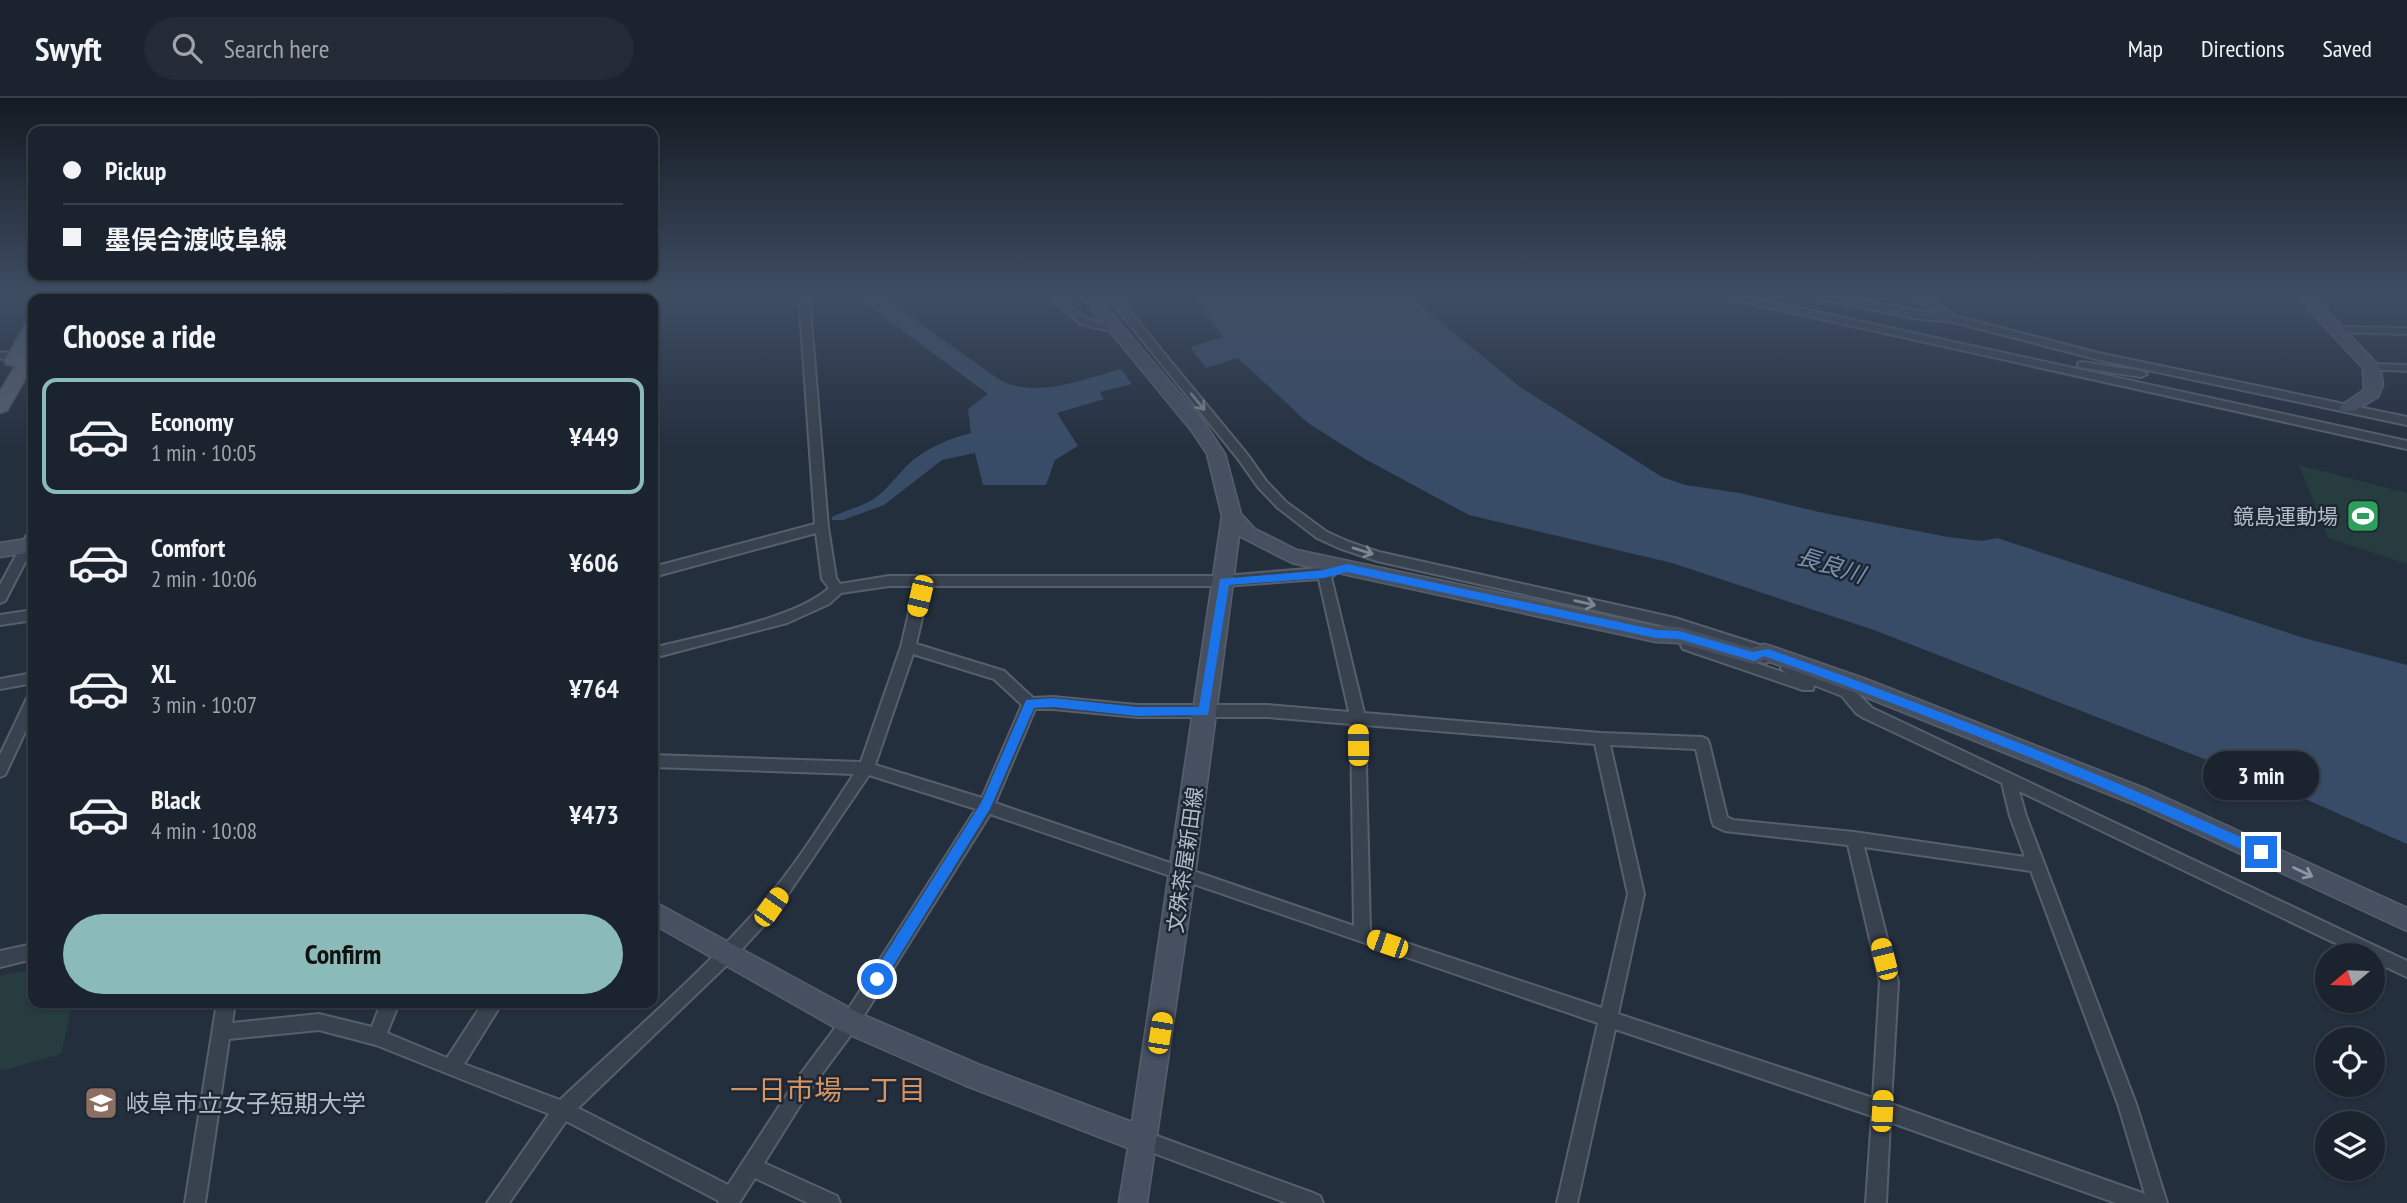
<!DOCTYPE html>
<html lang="en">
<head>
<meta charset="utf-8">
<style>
  body { margin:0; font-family:"PT Sans Narrow","Noto Sans JP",sans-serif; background:#242b36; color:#f1f3f6; height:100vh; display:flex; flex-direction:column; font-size:26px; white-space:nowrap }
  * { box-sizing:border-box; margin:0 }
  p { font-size:23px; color:#a0a4aa }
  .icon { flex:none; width:38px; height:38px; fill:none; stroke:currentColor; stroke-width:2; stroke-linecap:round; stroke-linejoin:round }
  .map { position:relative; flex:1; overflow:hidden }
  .sheet { position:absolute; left:28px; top:196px; width:630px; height:714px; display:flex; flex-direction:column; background:#1b232e; border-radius:14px; box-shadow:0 2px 5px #0004,0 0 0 2px #39404a }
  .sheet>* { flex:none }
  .banner { position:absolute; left:28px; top:28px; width:630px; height:154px; border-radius:14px; box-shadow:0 2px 5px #0004,0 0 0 2px #39404a; display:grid; align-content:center; height:154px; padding:0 35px; background:#1b232e }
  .needle { width:46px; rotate:251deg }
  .tools { position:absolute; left:2315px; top:845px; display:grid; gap:14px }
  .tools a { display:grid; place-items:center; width:70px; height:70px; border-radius:50%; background:#1b232e; box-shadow:0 2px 5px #0004,0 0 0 2px #39404a; font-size:35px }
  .end { position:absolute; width:32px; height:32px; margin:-16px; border:9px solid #1a73e8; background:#fff; box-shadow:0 0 0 4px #fff }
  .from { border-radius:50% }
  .bubble { position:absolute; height:49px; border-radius:24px; background:#1b232e; box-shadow:0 2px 5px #0004,0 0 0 2px #39404a; font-size:23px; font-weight:700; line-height:49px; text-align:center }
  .car { position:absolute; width:21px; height:42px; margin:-21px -10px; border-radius:9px; box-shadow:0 0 5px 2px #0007; background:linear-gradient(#f5c518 24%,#345 0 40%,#f5c518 0 76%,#345 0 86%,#f5c518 0) }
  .banner b { display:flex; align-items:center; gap:24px; height:66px; font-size:26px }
  .banner b+b { border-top:2px solid #39404a }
  .banner i { width:18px; height:18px; background:#f1f3f6 }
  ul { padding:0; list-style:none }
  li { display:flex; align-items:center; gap:21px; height:116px; margin:0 14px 10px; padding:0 21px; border:4px solid transparent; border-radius:14px }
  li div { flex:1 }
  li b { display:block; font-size:26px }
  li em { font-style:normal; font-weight:700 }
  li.selected { border-color:#8bbbb9 }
  li>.icon { width:63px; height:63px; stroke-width:1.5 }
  h2 { padding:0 35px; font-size:32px; line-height:84px }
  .cta { display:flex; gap:14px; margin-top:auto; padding:14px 35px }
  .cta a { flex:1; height:80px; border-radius:42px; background:#8bbbb9; color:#111; font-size:28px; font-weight:700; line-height:80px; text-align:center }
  header { display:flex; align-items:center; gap:42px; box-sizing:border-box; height:98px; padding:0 35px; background:#1b232e; border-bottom:2px solid #39404a }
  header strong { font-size:33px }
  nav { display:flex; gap:38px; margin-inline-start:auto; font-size:24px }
  .search { width:490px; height:63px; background:#242b36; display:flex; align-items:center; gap:18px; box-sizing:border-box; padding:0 24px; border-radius:38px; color:#a0a4aa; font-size:26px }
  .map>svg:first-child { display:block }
  .green { fill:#263c3f }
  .water { fill:#394c67 }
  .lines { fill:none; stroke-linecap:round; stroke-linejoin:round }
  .street-casing { stroke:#565f6c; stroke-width:4 }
  .secondary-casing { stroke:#565f6c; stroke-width:3 }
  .primary-casing { stroke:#414a57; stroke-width:3 }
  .street { fill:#38414e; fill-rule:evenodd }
  .secondary { fill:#465061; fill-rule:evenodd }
  .primary { fill:#56606e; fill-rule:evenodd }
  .oneway { stroke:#7c8592 }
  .oneway2 { stroke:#8e96a5 }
  .route { fill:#1a73e8 }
  .labels { text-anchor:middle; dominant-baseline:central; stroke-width:5; stroke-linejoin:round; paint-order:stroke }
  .poi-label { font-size:21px; fill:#b4bcc9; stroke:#1d2633; text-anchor:end }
  .street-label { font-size:21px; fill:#b4bcc9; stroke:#1d2633 }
  .water-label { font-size:23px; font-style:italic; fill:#7c92b1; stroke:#1d2633 }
  .near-poi-label { font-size:24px; fill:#b4bcc9; stroke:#1d2633; text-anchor:start }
  .near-neighbourhood-label { font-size:28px; fill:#d59563; stroke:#1d2633 }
</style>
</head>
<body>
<header>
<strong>Swyft</strong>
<div class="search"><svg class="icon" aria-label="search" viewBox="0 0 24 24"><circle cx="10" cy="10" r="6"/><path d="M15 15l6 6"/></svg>Search here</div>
<nav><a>Map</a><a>Directions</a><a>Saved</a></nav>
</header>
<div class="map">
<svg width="2407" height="1105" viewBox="0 0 2407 1105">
  <rect width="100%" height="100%" fill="#242f3e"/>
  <!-- green -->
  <path class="green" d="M2299 367 2407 395V466L2328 440Z
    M33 871V905H73L61 956 0 973V878Z"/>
  <!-- water -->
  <path class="water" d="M854 197H880L1000 282C1038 301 1083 281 1121 271L1132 286 1100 294 1104 301 1057 315 1078 348 1055 362 1046 387H983L975 355 942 362 884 407 843 422H832V419C844 413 860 409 872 402 888 392 898 375 912 363 930 348 949 341 971 335L968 311 988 296Z
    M1192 197H1408L1520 289 1662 379 1685 387 1740 395 1819 414 1948 439 1982 443 1997 440 2304 540 2407 567V746L2294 696 1874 532 1672 465 1469 417 1365 361 1308 325 1238 260 1206 270 1190 249 1223 239Z"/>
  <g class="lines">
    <defs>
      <path id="street" d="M132 197H142L139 201H129Z
        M226 197H236L234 201H224Z
        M295 197H305L303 201H293Z
        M461 197H473L469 201H457Z
        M524 197H535L531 201H520Z
        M608 197H619L622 201H611Z
        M640 197H655L647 201H632Z
        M799 197H809L828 429 836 480 840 486 889 478H1224L1331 469 1338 474 1331 479 1364 615 1601 635 1702 639 1707 641 1709 645 1727 719 1733 722 1854 734 2025 759 2010 718 2002 685 1864 620 1856 615 1842 598 1814 587 1813 592H1803L1683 551 1681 547 1688 542 1785 575 1781 570 1783 566 1788 565 1852 590 1872 610 2407 863V879L2373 863V858H2362L2019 693 2026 718 2136 1006 2167 1105H2116L1890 1024 1886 1105H1866L1872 1018 1615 931 1577 1105H1557L1598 925 990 716 856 930 809 993 764 1065 837 1098 840 1105H808L755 1080 739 1105H718L719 1103 566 1023 509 1105H487L549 1016 376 947 319 932 229 941 205 1105H185L217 905H235L232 925 319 916 372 929 381 905H399L387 935 447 960 483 905H502L464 966 560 1002C628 938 701 876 762 806 796 768 826 718 854 676L653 669V657L861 664 901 549 913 498 919 488H889L841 495 829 506 787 525 653 560V550C699 538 796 521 829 490L822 481 816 435 653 479V469L815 426ZM1319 481 1349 614 1268 607H1137L1053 599 1033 600 1004 573 916 546 927 498 932 488H1224ZM913 556 994 581 1022 607 982 700 875 667ZM1035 611H1053L1137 619H1268L1351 626 1354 828 995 705ZM1365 627 1595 646 1628 796 1602 910 1370 833ZM1610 647 1696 651 1712 723 1714 728 1725 733 1848 747 1880 884 1873 1000 1618 916 1644 796ZM869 677 976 711 844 918 797 981 728 1087 578 1010 732 862 776 814ZM1864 749 2031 773 2118 1006 2145 1096 1891 1006 1898 884Z
        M1040 197C1072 197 1067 212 1090 222 1099 226 1110 226 1119 229L1120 231 1115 234 1081 226 1055 204Z
        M1106 197H1116L1247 356 1266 383 1286 404 1327 434 1349 444 1379 454 1675 520 1769 550 1773 560 1766 565 1761 564 1758 557 1674 530 1377 463 1339 450 1317 440 1278 410 1258 389 1239 362Z
        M1721 197H1739L2407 343V351L1726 200Z
        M1812 197C1855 197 1897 212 1940 216L1911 197H1923L1955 218 2098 255 2407 319V327L2096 261 1954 224 1912 220 1817 200Z
        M2337 229 2407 230V236L2333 234V230Z
        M33 251V257L0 261V255Z
        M2082 264 2141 273 2147 276 2141 279 2078 269V265Z
        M2371 266 2407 267V273L2367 271 2365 269Z
        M33 433V449L5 503 0 505V487L27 437Z
        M33 512V522L0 527V517Z
        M33 575V585L0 591V581Z
        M33 597V617L5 677 0 679V657L28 598Z
        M33 846V861L0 869V853Z
        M1143 1033 1313 1095 1320 1098 1323 1105H1287L1143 1051 1136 1048 1134 1042 1136 1036Z"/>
      <path id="secondary" d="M377 197H393L391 201H375Z
        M1080 197H1096L1204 324 1225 356 1241 416 1255 431 1297 452 1656 528 1679 529 1752 550 1764 546 1771 548 1866 581 2149 692 2407 810V833L2133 706 1850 593 1764 562 1753 566 1679 545 1656 544 1292 465 1239 438 1197 762 1147 1105H1119L1128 1050 964 987 841 933 653 826V803L859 915 980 967 1132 1024 1222 418 1207 356 1191 332Z
        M2295 197H2312L2380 269 2383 287 2378 299 2354 313H2342L2339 309 2364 292 2363 270Z
        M33 440V454L0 459V445Z"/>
      <path id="primary" d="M43 197H61L58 201H40Z
        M33 223V243L31 248H33V268L7 313 0 315V293L15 268 7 267 4 263 27 224Z"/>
    </defs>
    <!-- street casing -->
    <use href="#street" class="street-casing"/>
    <!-- secondary casing -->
    <use href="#secondary" class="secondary-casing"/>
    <!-- primary casing -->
    <use href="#primary" class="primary-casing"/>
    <!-- street -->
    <use href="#street" class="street"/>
    <!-- secondary -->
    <use href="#secondary" class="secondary"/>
    <!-- primary -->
    <use href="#primary" class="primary"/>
  </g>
  <!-- one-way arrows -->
  <defs><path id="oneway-shaft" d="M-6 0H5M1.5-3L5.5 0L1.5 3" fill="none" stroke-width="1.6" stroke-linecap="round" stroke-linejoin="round" transform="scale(1.75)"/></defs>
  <g class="oneway">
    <use href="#oneway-shaft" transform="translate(1198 304) rotate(51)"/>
    <use href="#oneway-shaft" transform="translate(1363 453) rotate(17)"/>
    <use href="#oneway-shaft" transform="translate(1585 505) rotate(13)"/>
  </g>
  <use class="oneway2" href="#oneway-shaft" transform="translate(2303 774) rotate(25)"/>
  <!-- sky -->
  <linearGradient id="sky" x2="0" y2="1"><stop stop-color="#141a22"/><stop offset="0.56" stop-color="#3f4d63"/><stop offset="1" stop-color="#3f4d63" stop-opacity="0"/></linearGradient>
  <rect width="2407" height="351" fill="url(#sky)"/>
  <!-- route -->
  <path class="route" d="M1347 466 1656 532 1679 533 1753 554 1768 551C1937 610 2103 676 2265 750L2267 754 2265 758H2256C2096 684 1931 617 1764 558L1754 563 1679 541 1656 540 1347 474 1324 480 1229 487 1208 617 1137 618 1053 609 1034 610 990 711 882 886H872V877L981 705 1026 602 1053 600 1137 609H1199L1220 481 1324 472Z"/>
  <!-- icons -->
  <defs>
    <symbol id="stadium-square" viewBox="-11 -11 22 22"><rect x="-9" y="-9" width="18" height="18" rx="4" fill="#2e9e5b" stroke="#1d2633"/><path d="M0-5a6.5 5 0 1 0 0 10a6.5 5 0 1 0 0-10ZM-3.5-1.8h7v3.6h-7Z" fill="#fff"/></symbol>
    <symbol id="university-square" viewBox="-11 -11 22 22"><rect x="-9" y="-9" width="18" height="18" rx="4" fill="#8d6e63" stroke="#1d2633"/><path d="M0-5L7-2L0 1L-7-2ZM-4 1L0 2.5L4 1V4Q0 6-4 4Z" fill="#fff"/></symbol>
  </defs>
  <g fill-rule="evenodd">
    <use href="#stadium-square" x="2344" y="399" width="38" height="38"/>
    <use href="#university-square" x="82" y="986" width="38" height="38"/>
  </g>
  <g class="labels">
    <!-- poi labels -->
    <g class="poi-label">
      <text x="2338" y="418">鏡島運動場</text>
    </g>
    <!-- street labels -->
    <g class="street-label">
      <text transform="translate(1185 762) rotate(-82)">文殊茶屋新田線</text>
    </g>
    <!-- water labels -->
    <g class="water-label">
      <text transform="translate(1831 467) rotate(17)">長良川</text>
    </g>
    <!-- near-poi labels -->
    <g class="near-poi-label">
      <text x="126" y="1005">岐阜市立女子短期大学</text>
    </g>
    <!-- near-neighbourhood labels -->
    <g class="near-neighbourhood-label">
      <text x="828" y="991">一日市場一丁目</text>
    </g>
  </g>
</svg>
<div class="tools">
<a><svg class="needle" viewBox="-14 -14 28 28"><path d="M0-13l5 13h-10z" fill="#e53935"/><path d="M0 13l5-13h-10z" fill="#a0a4aa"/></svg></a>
<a><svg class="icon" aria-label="locate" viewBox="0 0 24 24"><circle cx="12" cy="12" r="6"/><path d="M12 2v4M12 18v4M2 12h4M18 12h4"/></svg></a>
<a><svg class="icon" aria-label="layers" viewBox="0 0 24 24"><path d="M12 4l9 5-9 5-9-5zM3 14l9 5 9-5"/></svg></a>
</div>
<i class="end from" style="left:877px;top:881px"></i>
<i class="end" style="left:2261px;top:754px"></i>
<div class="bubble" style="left:2203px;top:653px;width:116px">3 min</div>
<i class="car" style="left:920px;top:498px;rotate:193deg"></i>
<i class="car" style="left:1358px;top:647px;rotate:359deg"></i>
<i class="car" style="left:771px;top:809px;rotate:35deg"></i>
<i class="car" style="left:1387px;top:846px;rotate:289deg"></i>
<i class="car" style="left:1884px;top:861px;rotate:346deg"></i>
<i class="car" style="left:1160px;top:935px;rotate:9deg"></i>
<i class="car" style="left:1882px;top:1013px;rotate:3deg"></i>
<div class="banner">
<b><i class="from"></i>Pickup</b>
<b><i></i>墨俣合渡岐阜線</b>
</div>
<section class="sheet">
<h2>Choose a ride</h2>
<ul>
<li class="selected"><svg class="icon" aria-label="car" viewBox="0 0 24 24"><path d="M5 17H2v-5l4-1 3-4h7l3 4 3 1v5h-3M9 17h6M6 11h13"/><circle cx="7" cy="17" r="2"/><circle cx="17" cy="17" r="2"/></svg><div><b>Economy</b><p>1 min · 10:05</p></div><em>¥449</em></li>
<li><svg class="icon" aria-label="car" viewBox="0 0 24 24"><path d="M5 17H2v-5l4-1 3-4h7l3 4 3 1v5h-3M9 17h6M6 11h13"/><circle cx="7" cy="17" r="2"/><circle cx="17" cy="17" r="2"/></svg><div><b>Comfort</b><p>2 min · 10:06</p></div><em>¥606</em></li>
<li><svg class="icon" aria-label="car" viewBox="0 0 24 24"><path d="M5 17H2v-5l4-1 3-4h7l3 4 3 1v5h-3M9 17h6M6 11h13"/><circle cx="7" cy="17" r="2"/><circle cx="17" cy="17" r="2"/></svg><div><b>XL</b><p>3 min · 10:07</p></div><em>¥764</em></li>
<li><svg class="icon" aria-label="car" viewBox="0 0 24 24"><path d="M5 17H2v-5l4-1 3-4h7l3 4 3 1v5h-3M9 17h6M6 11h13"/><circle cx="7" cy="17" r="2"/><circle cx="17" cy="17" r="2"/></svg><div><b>Black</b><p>4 min · 10:08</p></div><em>¥473</em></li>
</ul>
<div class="cta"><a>Confirm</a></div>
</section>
</div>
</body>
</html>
